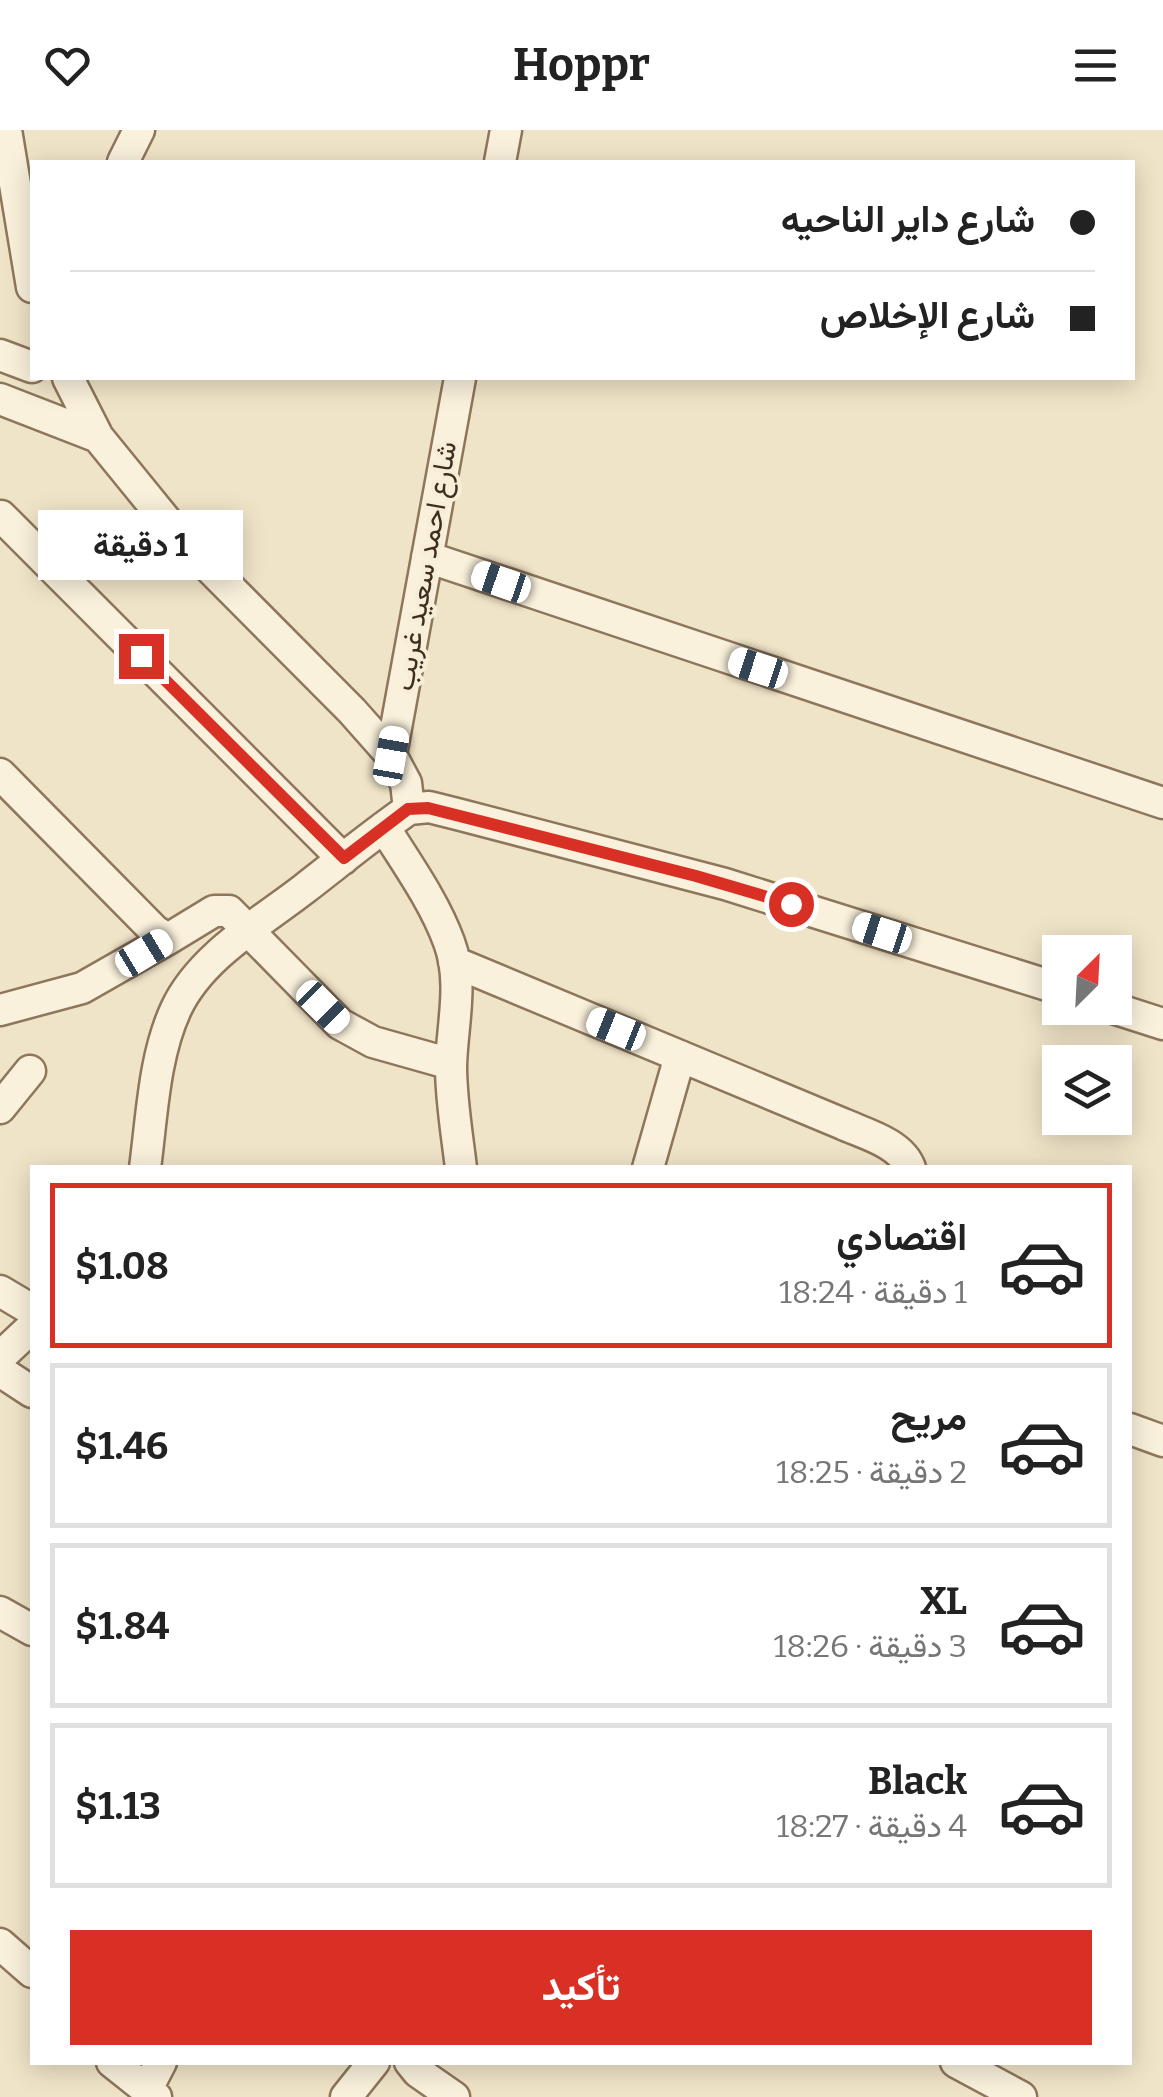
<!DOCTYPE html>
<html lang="ar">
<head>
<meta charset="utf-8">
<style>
  body { margin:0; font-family:Bitter,Vazirmatn,serif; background:#f2f2f2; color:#222; direction:rtl; height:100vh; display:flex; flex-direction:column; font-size:38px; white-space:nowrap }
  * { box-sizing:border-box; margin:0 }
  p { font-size:32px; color:#767676 }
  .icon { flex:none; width:55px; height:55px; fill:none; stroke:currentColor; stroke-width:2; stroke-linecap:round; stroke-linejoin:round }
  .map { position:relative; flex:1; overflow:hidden; direction:ltr }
  .side { position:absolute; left:30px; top:1035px; width:1102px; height:900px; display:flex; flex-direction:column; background:#fff; border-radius:0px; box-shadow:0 5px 25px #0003; direction:rtl }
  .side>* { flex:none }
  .banner { position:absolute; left:30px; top:30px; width:1105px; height:220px; border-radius:0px; box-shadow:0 5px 25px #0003; direction:rtl; display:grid; align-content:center; height:220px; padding:0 40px; background:#fff }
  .needle { width:65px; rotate:24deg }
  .fabs { position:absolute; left:1042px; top:805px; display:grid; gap:20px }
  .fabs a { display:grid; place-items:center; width:90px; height:90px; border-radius:0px; background:#fff; box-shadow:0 5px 25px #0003; font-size:50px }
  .end { position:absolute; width:45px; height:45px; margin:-22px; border:12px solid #d93025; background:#fff; box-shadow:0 0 0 5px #fff }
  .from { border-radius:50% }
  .bubble { position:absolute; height:70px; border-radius:0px; background:#fff; box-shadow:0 5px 25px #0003; font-size:32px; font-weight:700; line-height:70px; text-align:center; direction:rtl }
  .car { position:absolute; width:30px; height:60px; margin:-30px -15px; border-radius:12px; box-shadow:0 0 8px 2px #0007; background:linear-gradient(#fff 24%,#345 0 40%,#fff 0 76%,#345 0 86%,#fff 0) }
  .banner b { display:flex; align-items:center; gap:35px; height:95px; font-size:38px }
  .banner b+b { border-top:2px solid #e0e0e0 }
  .banner i { width:25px; height:25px; background:#222 }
  ul { padding:18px 0 0; list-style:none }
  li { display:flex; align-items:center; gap:30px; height:165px; margin:0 20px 15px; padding:0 20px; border:5px solid #e0e0e0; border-radius:0px }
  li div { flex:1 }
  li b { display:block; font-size:38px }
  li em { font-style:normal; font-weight:700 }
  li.on { border-color:#d93025 }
  li>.icon { width:90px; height:90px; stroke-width:1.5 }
  .cta { display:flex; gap:20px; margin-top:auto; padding:20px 40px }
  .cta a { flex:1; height:115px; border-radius:0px; background:#d93025; color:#fff; font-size:40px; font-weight:700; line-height:115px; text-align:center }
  header { display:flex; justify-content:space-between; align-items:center; height:130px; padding:0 40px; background:#fff; font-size:45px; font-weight:700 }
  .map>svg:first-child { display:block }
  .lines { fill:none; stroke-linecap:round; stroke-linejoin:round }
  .minor-casing { stroke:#8d765c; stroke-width:35 }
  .minor { stroke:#faf1dc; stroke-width:30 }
  .route { stroke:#d93025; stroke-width:12 }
  .labels { text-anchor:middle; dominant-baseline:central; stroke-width:8; stroke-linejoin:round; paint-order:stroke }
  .street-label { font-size:28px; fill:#3d2e20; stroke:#f7eed8 }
</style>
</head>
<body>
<header><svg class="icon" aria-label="menu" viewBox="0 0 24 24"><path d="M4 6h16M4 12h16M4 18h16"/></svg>Hoppr<svg class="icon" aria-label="heart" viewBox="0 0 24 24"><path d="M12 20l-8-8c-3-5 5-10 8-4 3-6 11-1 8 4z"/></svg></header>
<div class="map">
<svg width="1163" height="1967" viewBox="0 0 1163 1967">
  <rect width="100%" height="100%" fill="#f0e4c8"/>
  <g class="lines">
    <defs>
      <path id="minor" d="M6 0 32 157
        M123 32 139 0
        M500 32 506 0
        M0 225 32 237
        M68 248 98 307 181 409 352 581 391 625 406 653 409 679
        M0 269 98 307
        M1 386 343 729
        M427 427 1163 673
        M391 625 460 248
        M0 644 155 801 168 809 214 781H229L340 894 373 912 451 934
        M384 697C407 734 434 771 449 812 464 852 452 895 451 936 451 970 457 1004 461 1038
        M454 832 843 994C865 1004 901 1013 910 1038
        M1113 878 1163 894
        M0 880 82 858 168 809
        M0 978 30 941
        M145 1038C152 986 154 926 176 879 200 827 260 793 304 759 339 732 373 704 409 679L429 677 457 684 725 754 1060 859
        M648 1038 680 926
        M0 1161 32 1180
        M0 1227 32 1197
        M0 1241 32 1262
        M1130 1299 1163 1311
        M0 1482 32 1500
        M0 1814 32 1842
        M112 1932 156 1967
        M410 1932 418 1942 454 1967
        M956 1932 1021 1967
        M147 1959 161 1932
        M346 1967 374 1932"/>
    </defs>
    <!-- minor casing -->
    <use href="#minor" class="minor-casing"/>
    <!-- minor -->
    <use href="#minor" class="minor"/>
  </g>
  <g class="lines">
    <!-- route -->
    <path class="route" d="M141 526 344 728 408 679 428 678 696 746 791 774"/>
  </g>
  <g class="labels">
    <!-- street labels -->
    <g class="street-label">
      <text transform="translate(425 436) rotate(-80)">شارع احمد سعيد غريب</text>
    </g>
  </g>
</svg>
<div class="fabs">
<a><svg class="needle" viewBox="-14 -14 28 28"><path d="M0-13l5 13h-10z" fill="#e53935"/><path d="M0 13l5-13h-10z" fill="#767676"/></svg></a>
<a><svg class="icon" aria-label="layers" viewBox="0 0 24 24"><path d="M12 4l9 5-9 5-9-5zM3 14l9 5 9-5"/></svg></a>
</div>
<i class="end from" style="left:791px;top:774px"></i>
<i class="end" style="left:141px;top:526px"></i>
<div class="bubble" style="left:38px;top:380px;width:205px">1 دقيقة</div>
<i class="car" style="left:501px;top:452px;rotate:289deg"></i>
<i class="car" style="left:758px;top:538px;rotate:288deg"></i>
<i class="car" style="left:391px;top:626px;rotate:10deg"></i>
<i class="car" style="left:882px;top:803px;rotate:288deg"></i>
<i class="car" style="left:144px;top:823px;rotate:59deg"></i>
<i class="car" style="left:323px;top:877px;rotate:135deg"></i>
<i class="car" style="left:616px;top:899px;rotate:292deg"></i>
<div class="banner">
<b><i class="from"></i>شارع داير الناحيه</b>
<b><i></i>شارع الإخلاص</b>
</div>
<section class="side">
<ul>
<li class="on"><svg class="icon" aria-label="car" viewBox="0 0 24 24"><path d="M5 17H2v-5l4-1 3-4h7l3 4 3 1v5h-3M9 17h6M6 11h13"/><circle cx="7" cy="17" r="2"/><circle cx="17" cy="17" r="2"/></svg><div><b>اقتصادي</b><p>1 دقيقة · 18:24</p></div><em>$1.08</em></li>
<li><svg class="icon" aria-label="car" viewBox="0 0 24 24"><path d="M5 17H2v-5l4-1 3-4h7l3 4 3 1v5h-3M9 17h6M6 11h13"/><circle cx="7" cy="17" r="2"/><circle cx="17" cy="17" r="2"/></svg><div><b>مريح</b><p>2 دقيقة · 18:25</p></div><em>$1.46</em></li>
<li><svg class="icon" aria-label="car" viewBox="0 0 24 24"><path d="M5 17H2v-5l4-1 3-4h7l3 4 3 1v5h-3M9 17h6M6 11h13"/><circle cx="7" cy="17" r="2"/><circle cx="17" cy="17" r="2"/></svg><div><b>XL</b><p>3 دقيقة · 18:26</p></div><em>$1.84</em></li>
<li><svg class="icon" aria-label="car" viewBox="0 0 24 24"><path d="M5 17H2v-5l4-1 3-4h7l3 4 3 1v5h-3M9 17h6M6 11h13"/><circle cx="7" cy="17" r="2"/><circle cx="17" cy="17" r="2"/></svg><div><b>Black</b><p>4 دقيقة · 18:27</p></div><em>$1.13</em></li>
</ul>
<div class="cta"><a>تأكيد</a></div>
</section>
</div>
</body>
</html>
